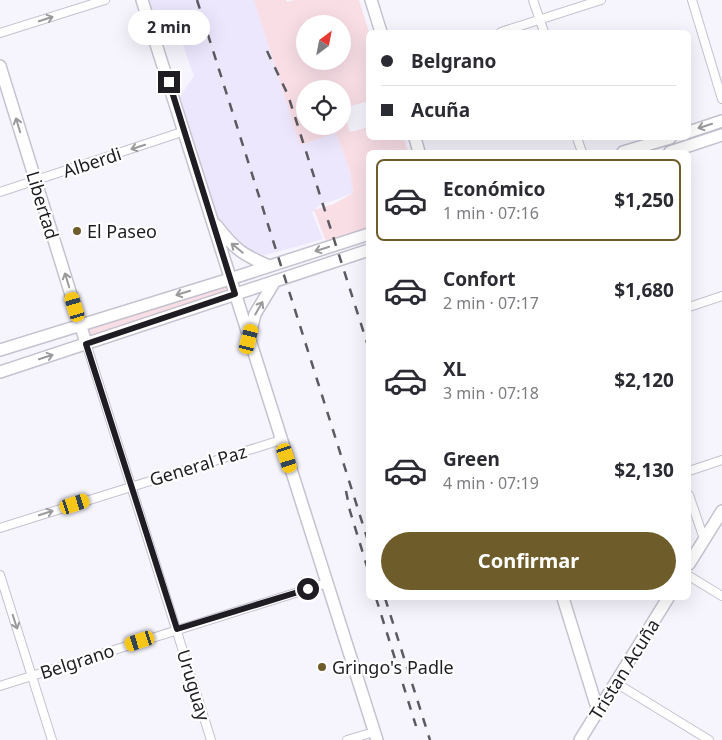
<!DOCTYPE html>
<html lang="es">
<head>
<meta charset="utf-8">
<style>
  body { margin:0; font-family:"Noto Sans",sans-serif; background:#f7f7f7; color:#2b2b33; height:100vh; display:flex; flex-direction:column; font-size:19px; white-space:nowrap }
  * { box-sizing:border-box; margin:0 }
  p { font-size:16px; color:#7c7c81 }
  .icon { flex:none; width:28px; height:28px; fill:none; stroke:currentColor; stroke-width:2; stroke-linecap:round; stroke-linejoin:round }
  .map { position:relative; flex:1; overflow:hidden }
  .panel { position:absolute; left:366px; top:150px; width:325px; height:450px; display:flex; flex-direction:column; background:#fff; border-radius:8px; box-shadow:0 5px 20px #0002 }
  .panel>* { flex:none }
  .top-card { position:absolute; left:366px; top:30px; width:325px; height:110px; border-radius:8px; box-shadow:0 5px 20px #0002; display:grid; align-content:center; height:110px; padding:0 15px; background:#fff }
  .needle { width:32px; rotate:32deg }
  .tools { position:absolute; left:296px; top:15px; display:grid; gap:10px }
  .tools a { display:grid; place-items:center; width:55px; height:55px; border-radius:50%; background:#fff; box-shadow:0 5px 20px #0002; font-size:25px }
  .end { position:absolute; width:22px; height:22px; margin:-11px; border:6px solid #1f1d23; background:#fff; box-shadow:0 0 0 2px #fff }
  .from { border-radius:50% }
  .bubble { position:absolute; height:35px; border-radius:18px; background:#fff; box-shadow:0 5px 20px #0002; font-size:16px; font-weight:700; line-height:35px; text-align:center }
  .car { position:absolute; width:15px; height:30px; margin:-15px -8px; border-radius:6px; box-shadow:0 0 4px 1px #0007; background:linear-gradient(#f5c518 24%,#345 0 40%,#f5c518 0 76%,#345 0 86%,#f5c518 0) }
  .top-card b { display:flex; align-items:center; gap:18px; height:48px; font-size:19px }
  .top-card b+b { border-top:1px solid #e1e1e2 }
  .top-card i { width:12px; height:12px; background:#2b2b33 }
  ul { padding:9px 0 0; list-style:none }
  li { display:flex; align-items:center; gap:15px; height:82px; margin:0 10px 8px; padding:0 5px; border:2px solid transparent; border-radius:8px }
  li div { flex:1 }
  li b { display:block; font-size:19px }
  li em { font-style:normal; font-weight:700 }
  li.active { border-color:#6e5c2a }
  li>.icon { width:45px; height:45px; stroke-width:1.5 }
  .cta { display:flex; gap:10px; margin-top:auto; padding:10px 15px }
  .cta a { flex:1; height:58px; border-radius:30px; background:#6e5c2a; color:#fff; font-size:20px; font-weight:700; line-height:58px; text-align:center }
  .map>svg:first-child { display:block }
  .built { fill:#ece7fd }
  .green { fill:#f9dee6; fill-rule:evenodd }
  .lines { fill:none; stroke-linecap:round; stroke-linejoin:round }
  .minor-casing { stroke:#c5c2d0; stroke-width:10 }
  .secondary-casing { stroke:#c5c2d0; stroke-width:14 }
  .minor { stroke:#fff; stroke-width:8 }
  .secondary { stroke:#fff; stroke-width:11 }
  .rail { stroke:#5c5a61; stroke-width:2.5; stroke-dasharray:9 9; stroke-linecap:butt }
  .oneway { stroke:#9a999c }
  .route { stroke:#1f1d23; stroke-width:6 }
  .poi-dot { fill:#6e5c2a; stroke:#fff; stroke-width:2 }
  .labels { text-anchor:middle; dominant-baseline:central; stroke-width:4.5; stroke-linejoin:round; paint-order:stroke }
  .street-label { font-size:18px; fill:#1f1d23; stroke:#fff }
  .poi-label { font-size:18px; fill:#1f1d23; stroke:#fff; text-anchor:start }
</style>
</head>
<body>
<div class="map">
<svg width="722" height="740" viewBox="0 0 722 740">
  <rect width="100%" height="100%" fill="#f6f4fd"/>
  <!-- built -->
  <path class="built" d="M148 0H254L300 145 336 133 350 171 353 193 318 206 312 213 323 239 262 256 249 252 236 243 217 220 180 96 194 76 176 25 152 14Z"/>
  <!-- green -->
  <path class="green" d="M254 0H286L287 2 295 0H359L369 32V101L343 108 342 89H305V126H342L343 109 350 132 369 127V138H404L408 152H369V234L328 247 314 210 334 204 353 193 350 171 336 133 300 145ZM305 24H342V61H305Z
    M230 279 235 294 86 343 80 325Z"/>
  <g class="lines">
    <defs>
      <path id="minor" d="M533 0 544 32
        M692 0 722 99
        M501 32 601 0
        M0 33 105 0
        M577 138 582 152
        M0 192 185 131
        M689 307 722 296
        M86 343 211 740
        M689 471 722 460
        M689 495 704 539
        M0 528 281 440
        M0 575 52 740
        M689 576 722 596
        M616 683 709 740
        M0 686 327 583
        M347 740 374 732"/>
      <path id="secondary" d="M142 0 377 740
        M371 0 381 32
        M0 66 86 343
        M689 132 722 121
        M415 138 419 152
        M623 152 670 138
        M670 152 722 135
        M216 225C235 249 241 254 269 266
        M249 339 255 314 275 281
        M0 350 230 279 369 234
        M0 372 369 250
        M689 564 722 511
        M563 598 598 711
        M580 740 668 598"/>
    </defs>
    <!-- minor casing -->
    <use href="#minor" class="minor-casing"/>
    <!-- secondary casing -->
    <use href="#secondary" class="secondary-casing"/>
    <!-- minor -->
    <use href="#minor" class="minor"/>
    <!-- secondary -->
    <use href="#secondary" class="secondary"/>
    <!-- rail -->
    <path class="rail" d="M197 0 369 544
      M267 51 288 95 369 349
      M346 491 350 511 369 573
      M376 598 416 726
      M385 598 430 740"/>
  </g>
  <!-- one-way arrows -->
  <defs><path id="oneway-shaft" d="M-6 0H5M1.5-3L5.5 0L1.5 3" fill="none" stroke-width="1.6" stroke-linecap="round" stroke-linejoin="round" transform="scale(1.25)"/></defs>
  <g class="oneway">
    <use href="#oneway-shaft" transform="translate(46 19) rotate(-18)"/>
    <use href="#oneway-shaft" transform="translate(18 125) rotate(-107)"/>
    <use href="#oneway-shaft" transform="translate(705 126) rotate(162)"/>
    <use href="#oneway-shaft" transform="translate(138 147) rotate(162)"/>
    <use href="#oneway-shaft" transform="translate(237 248) rotate(-141)"/>
    <use href="#oneway-shaft" transform="translate(322 249) rotate(162)"/>
    <use href="#oneway-shaft" transform="translate(67 280) rotate(-107)"/>
    <use href="#oneway-shaft" transform="translate(183 293) rotate(163)"/>
    <use href="#oneway-shaft" transform="translate(259 308) rotate(-60)"/>
    <use href="#oneway-shaft" transform="translate(46 357) rotate(-18)"/>
    <use href="#oneway-shaft" transform="translate(46 513) rotate(-18)"/>
    <use href="#oneway-shaft" transform="translate(15 622) rotate(72)"/>
  </g>
  <g class="lines">
    <!-- route -->
    <path class="route" d="M169 82 235 294 86 344 177 629 308 589"/>
  </g>
  <!-- markers -->
  <g class="poi-dot">
    <circle cx="77" cy="231" r="5"/>
    <circle cx="322" cy="667" r="5"/>
  </g>
  <g class="labels">
    <!-- street labels -->
    <g class="street-label">
      <text transform="translate(92 162) rotate(-18)">Alberdi</text>
      <text transform="translate(43 205) rotate(73)">Libertad</text>
      <text transform="translate(198 465) rotate(-17)">General Paz</text>
      <text transform="translate(77 661) rotate(-18)">Belgrano</text>
      <text transform="translate(624 669) rotate(-58)">Tristan Acuña</text>
      <text transform="translate(194 685) rotate(73)">Uruguay</text>
    </g>
    <!-- poi labels -->
    <g class="poi-label">
      <text x="87" y="231">El Paseo</text>
      <text x="332" y="667">Gringo's Padle</text>
    </g>
  </g>
</svg>
<div class="tools">
<a><svg class="needle" viewBox="-14 -14 28 28"><path d="M0-13l5 13h-10z" fill="#e53935"/><path d="M0 13l5-13h-10z" fill="#7c7c81"/></svg></a>
<a><svg class="icon" aria-label="locate" viewBox="0 0 24 24"><circle cx="12" cy="12" r="6"/><path d="M12 2v4M12 18v4M2 12h4M18 12h4"/></svg></a>
</div>
<i class="end from" style="left:308px;top:589px"></i>
<i class="end" style="left:169px;top:82px"></i>
<div class="bubble" style="left:128px;top:10px;width:82px">2 min</div>
<i class="car" style="left:75px;top:307px;rotate:343deg"></i>
<i class="car" style="left:249px;top:339px;rotate:14deg"></i>
<i class="car" style="left:287px;top:458px;rotate:162deg"></i>
<i class="car" style="left:75px;top:504px;rotate:72deg"></i>
<i class="car" style="left:140px;top:641px;rotate:252deg"></i>
<div class="top-card">
<b><i class="from"></i>Belgrano</b>
<b><i></i>Acuña</b>
</div>
<section class="panel">
<ul>
<li class="active"><svg class="icon" aria-label="car" viewBox="0 0 24 24"><path d="M5 17H2v-5l4-1 3-4h7l3 4 3 1v5h-3M9 17h6M6 11h13"/><circle cx="7" cy="17" r="2"/><circle cx="17" cy="17" r="2"/></svg><div><b>Económico</b><p>1 min · 07:16</p></div><em>$1,250</em></li>
<li><svg class="icon" aria-label="car" viewBox="0 0 24 24"><path d="M5 17H2v-5l4-1 3-4h7l3 4 3 1v5h-3M9 17h6M6 11h13"/><circle cx="7" cy="17" r="2"/><circle cx="17" cy="17" r="2"/></svg><div><b>Confort</b><p>2 min · 07:17</p></div><em>$1,680</em></li>
<li><svg class="icon" aria-label="car" viewBox="0 0 24 24"><path d="M5 17H2v-5l4-1 3-4h7l3 4 3 1v5h-3M9 17h6M6 11h13"/><circle cx="7" cy="17" r="2"/><circle cx="17" cy="17" r="2"/></svg><div><b>XL</b><p>3 min · 07:18</p></div><em>$2,120</em></li>
<li><svg class="icon" aria-label="car" viewBox="0 0 24 24"><path d="M5 17H2v-5l4-1 3-4h7l3 4 3 1v5h-3M9 17h6M6 11h13"/><circle cx="7" cy="17" r="2"/><circle cx="17" cy="17" r="2"/></svg><div><b>Green</b><p>4 min · 07:19</p></div><em>$2,130</em></li>
</ul>
<div class="cta"><a>Confirmar</a></div>
</section>
</div>
</body>
</html>
